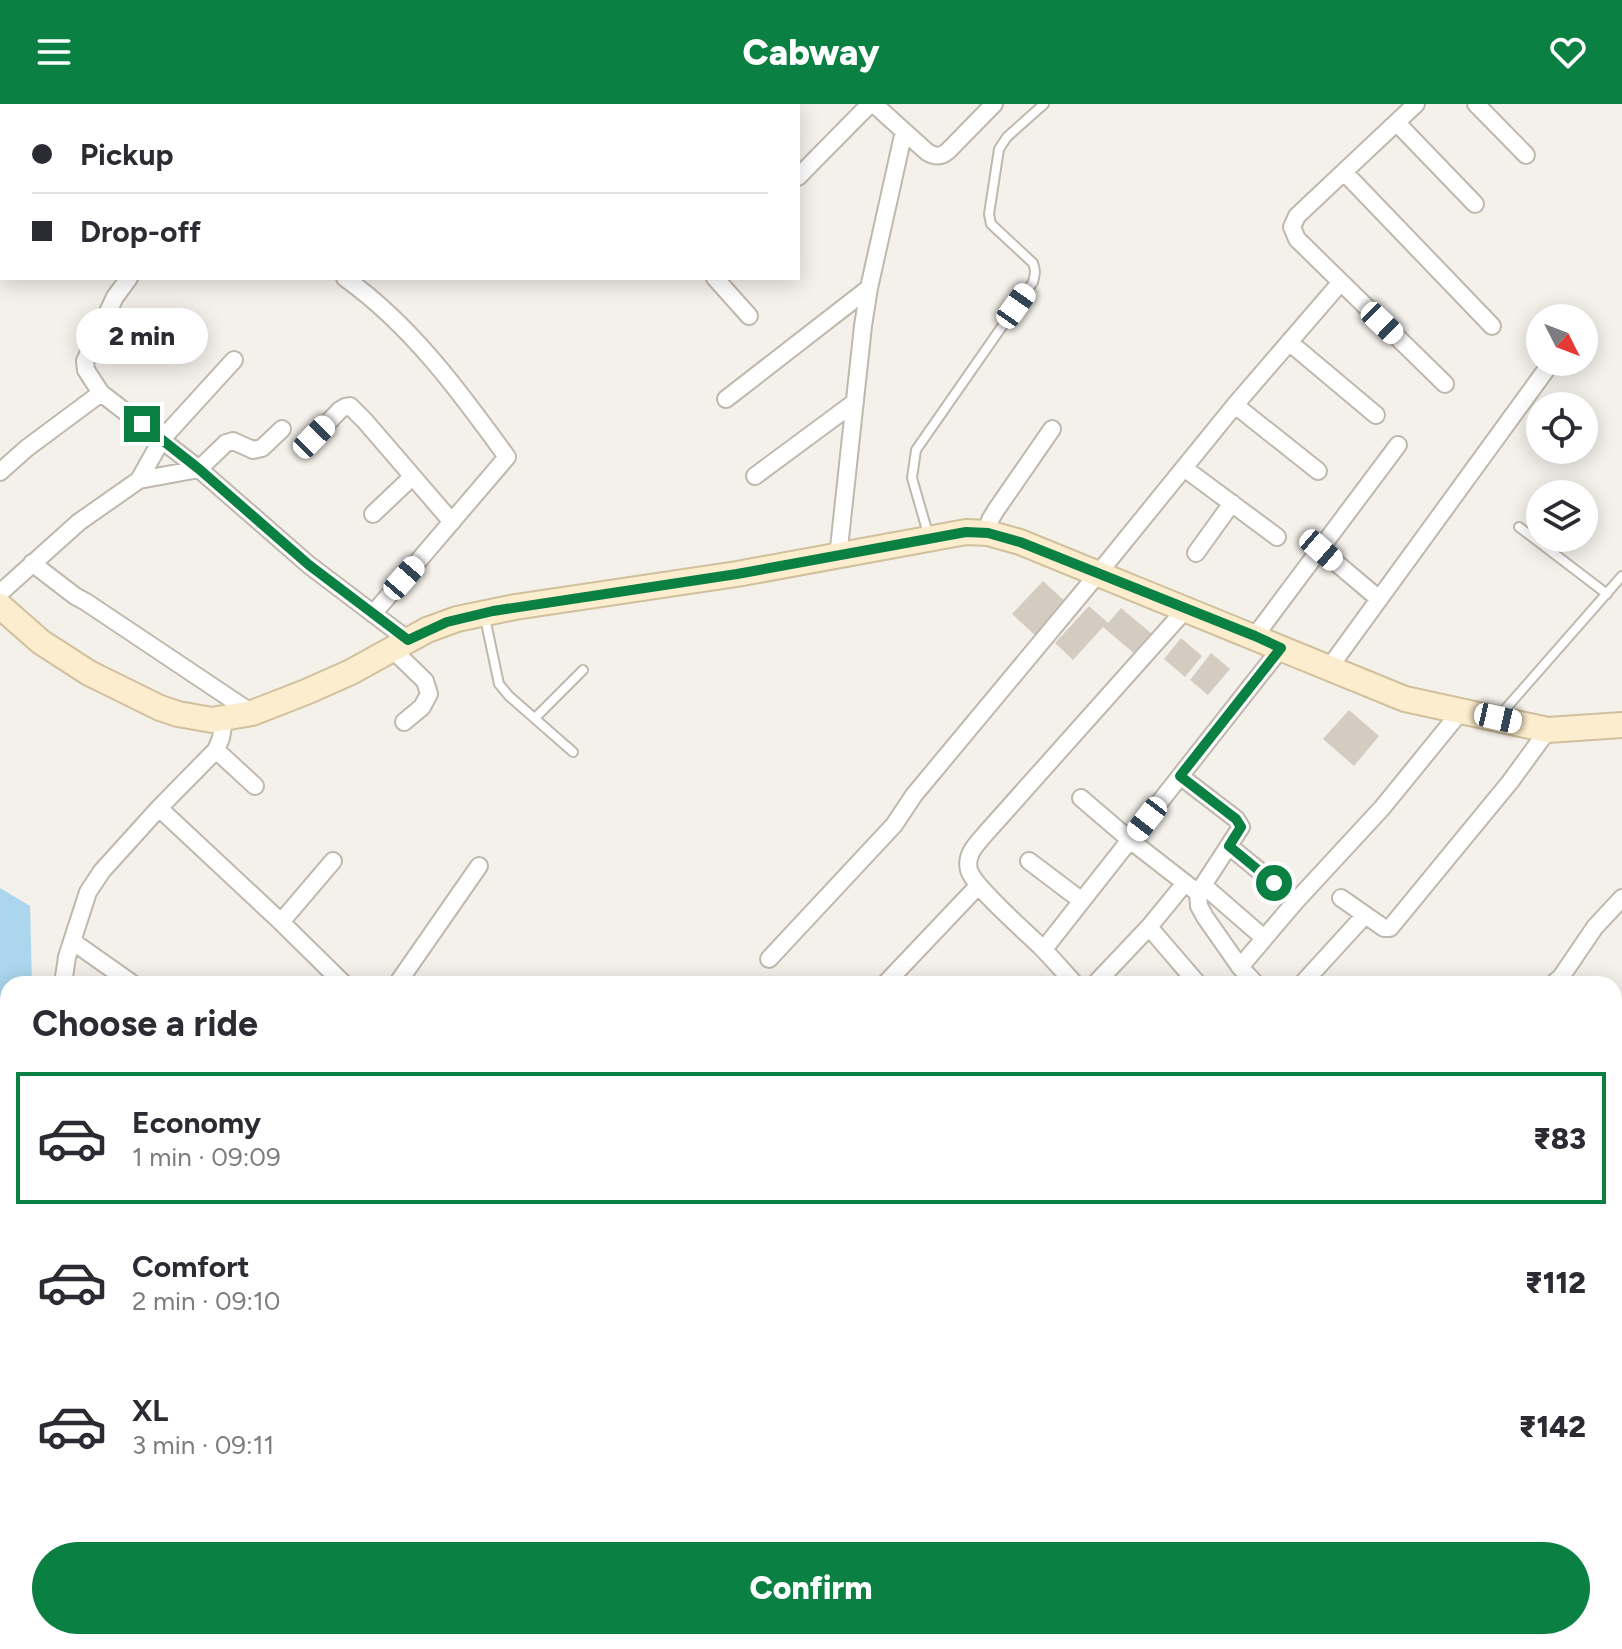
<!DOCTYPE html>
<html lang="en">
<head>
<meta charset="utf-8">
<style>
  body { margin:0; font-family:Figtree,sans-serif; background:#f7f7f7; color:#2b2b33; height:100vh; display:flex; flex-direction:column; font-size:30px; white-space:nowrap }
  * { box-sizing:border-box; margin:0 }
  p { font-size:26px; color:#7c7c81 }
  .icon { flex:none; width:44px; height:44px; fill:none; stroke:currentColor; stroke-width:2; stroke-linecap:round; stroke-linejoin:round }
  .map { position:relative; flex:1; overflow:hidden }
  .sheet { position:absolute; left:0px; top:872px; width:1622px; height:674px; display:flex; flex-direction:column; background:#fff; border-radius:24px 24px 0 0; box-shadow:0 4px 20px #0003 }
  .sheet>* { flex:none }
  .hud { position:absolute; left:0px; top:0px; width:800px; height:176px; box-shadow:0 4px 20px #0003; display:grid; align-content:center; height:176px; padding:0 32px; background:#fff }
  .needle { width:52px; rotate:132deg }
  .tools { position:absolute; left:1526px; top:200px; display:grid; gap:16px }
  .tools a { display:grid; place-items:center; width:72px; height:72px; border-radius:50%; background:#fff; box-shadow:0 4px 20px #0003; font-size:40px }
  .end { position:absolute; width:36px; height:36px; margin:-18px; border:10px solid #0b8043; background:#fff; box-shadow:0 0 0 4px #fff }
  .from { border-radius:50% }
  .bubble { position:absolute; height:56px; border-radius:28px; background:#fff; box-shadow:0 4px 20px #0003; font-size:26px; font-weight:800; line-height:56px; text-align:center }
  .car { position:absolute; width:24px; height:48px; margin:-24px -12px; border-radius:10px; box-shadow:0 0 6px 2px #0007; background:linear-gradient(#fff 24%,#345 0 40%,#fff 0 76%,#345 0 86%,#fff 0) }
  .hud b { display:flex; align-items:center; gap:28px; height:76px; font-size:30px }
  .hud b+b { border-top:2px solid #e1e1e2 }
  .hud i { width:20px; height:20px; background:#2b2b33 }
  ul { padding:0; list-style:none }
  li { display:flex; align-items:center; gap:24px; height:132px; margin:0 16px 12px; padding:0 16px; border:4px solid transparent; border-radius:0px }
  li div { flex:1 }
  li b { display:block; font-size:30px }
  li em { font-style:normal; font-weight:800 }
  li.selected { border-color:#0b8043 }
  li>.icon { width:72px; height:72px; stroke-width:1.5 }
  h2 { padding:0 32px; font-size:36px; line-height:96px }
  .primary-button { display:flex; gap:16px; margin-top:auto; padding:16px 32px }
  .primary-button a { flex:1; height:92px; border-radius:48px; background:#0b8043; color:#fff; font-size:32px; font-weight:800; line-height:92px; text-align:center }
  header { display:flex; justify-content:space-between; align-items:center; height:104px; padding:0 32px; background:#0b8043; color:#fff; font-size:36px; font-weight:800 }
  .map>svg:first-child { display:block }
  .green { fill:#d3e6b6 }
  .water { fill:#abd6ed }
  .building { fill:#d5ccc1 }
  .lines { fill:none; stroke-linecap:round; stroke-linejoin:round }
  .service-casing { stroke:#bfb8ad; stroke-width:12 }
  .minor-casing { stroke:#bfb8ad; stroke-width:20 }
  .secondary-casing { stroke:#d1c09d; stroke-width:28 }
  .service { stroke:#fff; stroke-width:8 }
  .minor { stroke:#fff; stroke-width:16 }
  .secondary { stroke:#fbedcd; stroke-width:24 }
  .route { stroke:#0b8043; stroke-width:10 }
</style>
</head>
<body>
<header><svg class="icon" aria-label="menu" viewBox="0 0 24 24"><path d="M4 6h16M4 12h16M4 18h16"/></svg>Cabway<svg class="icon" aria-label="heart" viewBox="0 0 24 24"><path d="M12 20l-8-8c-3-5 5-10 8-4 3-6 11-1 8 4z"/></svg></header>
<div class="map">
<svg width="1622" height="1545" viewBox="0 0 1622 1545">
  <rect width="100%" height="100%" fill="#f4f1eb"/>
  <!-- green -->
  <path class="green" d="M990 1538H1164L1169 1544 1179 1538H1472L1466 1545H994Z"/>
  <!-- water -->
  <path class="water" d="M0 784 30 802 32 880H8V1136L0 1179Z"/>
  <!-- building -->
  <path class="building" d="M1043 477 1068 500 1037 533 1012 510Z
    M1089 502 1108 519 1121 504 1152 530 1135 550 1103 523 1073 556 1055 539Z
    M1181 534 1202 552 1185 573 1164 555Z
    M1211 549 1230 565 1208 591 1190 576Z
    M1349 606 1379 632 1354 662 1323 635Z"/>
  <g class="lines">
    <defs>
      <path id="service" d="M1519 423 1607 490
        M929 433 912 374 916 346 1033 178C1035 171 1036 166 1033 159L991 120 989 110 999 45 1007 33 1044 0
        M485 514 499 580 509 592 573 648
        M1501 610 1622 472
        M535 614 583 566
        M53 1545 60 1538"/>
      <path id="minor" d="M874 0 927 48C935 53 941 53 948 47L994 0
        M1416 0 1297 112 1292 123 1297 135 1445 280
        M1476 0 1526 51
        M274 2 275 0
        M546 2V0
        M756 2 758 0
        M1397 19 1475 100
        M0 21 2 22
        M1344 68 1492 222
        M798 73 870 0
        M0 128 2 129
        M129 174 115 193 85 257 86 266 101 289 199 365 309 461 408 536
        M345 174C411 221 460 288 507 353L373 510
        M715 174 749 212
        M1289 238 1376 311
        M726 295 869 184
        M1235 301 1318 367
        M314 333 340 306 345 303 350 302 365 317 452 418
        M1184 364 1277 433
        M0 368 27 344 101 289
        M755 372 855 298
        M139 376 199 365 226 339 233 337 253 346 262 344 282 325
        M373 410 412 373
        M988 429 990 416 996 406 1052 325
        M1321 446 1379 495
        M1196 449 1232 399
        M838 453 863 222 869 184 904 27
        M32 459 75 492 86 498 252 609
        M0 489 79 418 139 376 162 335 234 256
        M1255 532 1398 341
        M392 545 425 577 429 590 422 603 404 618
        M1329 564 1551 259
        M216 646 255 682
        M1180 672 1236 715 1241 723 1198 789 1199 802 1205 813 1240 863 1256 880
        M1081 694 1130 736 1198 789
        M159 704 281 818 344 880
        M1229 742 1296 797
        M1029 757 1082 797
        M1203 781 1264 834
        M1341 794 1384 824H1390L1510 678 1548 626
        M281 818 333 757
        M1149 823 1198 880
        M72 837 133 880
        M1044 845 1281 544
        M769 855 894 721 914 691 1097 471 1235 301 1341 178
        M1240 863 1296 797 1382 704 1461 607
        M63 880 67 853 88 788 102 767 159 704 216 646 221 634 224 615
        M397 880 479 762
        M885 880 978 782
        M1075 880C1064 868 1053 855 1041 843 1027 829 973 782 969 766 965 750 977 740 986 729L1185 506
        M1095 880 1149 823 1185 779
        M1302 880 1365 811
        M1553 880 1561 873 1595 823 1622 794
        M1614 1057 1622 1051
        M1614 1149 1622 1158
        M0 1312 8 1294"/>
      <path id="secondary" d="M0 502 41 538 89 569 160 604 178 610 212 616 252 609 306 588 351 568 427 526 457 515 515 503 737 470 966 428 988 429 1020 438 1405 595 1548 626 1622 621"/>
    </defs>
    <!-- service casing -->
    <use href="#service" class="service-casing"/>
    <!-- minor casing -->
    <use href="#minor" class="minor-casing"/>
    <!-- secondary casing -->
    <use href="#secondary" class="secondary-casing"/>
    <!-- service -->
    <use href="#service" class="service"/>
    <!-- minor -->
    <use href="#minor" class="minor"/>
    <!-- secondary -->
    <use href="#secondary" class="secondary"/>
  </g>
  <g class="lines">
    <!-- route -->
    <path class="route" d="M142 320 199 365 309 461 408 536 447 518 493 507 737 470 966 428 988 429 1020 438 1255 532 1281 544 1180 672 1236 715 1241 723 1229 742 1274 779"/>
  </g>
</svg>
<div class="tools">
<a><svg class="needle" viewBox="-14 -14 28 28"><path d="M0-13l5 13h-10z" fill="#e53935"/><path d="M0 13l5-13h-10z" fill="#7c7c81"/></svg></a>
<a><svg class="icon" aria-label="locate" viewBox="0 0 24 24"><circle cx="12" cy="12" r="6"/><path d="M12 2v4M12 18v4M2 12h4M18 12h4"/></svg></a>
<a><svg class="icon" aria-label="layers" viewBox="0 0 24 24"><path d="M12 4l9 5-9 5-9-5zM3 14l9 5 9-5"/></svg></a>
</div>
<i class="end from" style="left:1274px;top:779px"></i>
<i class="end" style="left:142px;top:320px"></i>
<div class="bubble" style="left:76px;top:204px;width:132px">2 min</div>
<i class="car" style="left:1016px;top:202px;rotate:35deg"></i>
<i class="car" style="left:1382px;top:219px;rotate:134deg"></i>
<i class="car" style="left:314px;top:333px;rotate:44deg"></i>
<i class="car" style="left:1321px;top:446px;rotate:131deg"></i>
<i class="car" style="left:404px;top:474px;rotate:41deg"></i>
<i class="car" style="left:1498px;top:614px;rotate:103deg"></i>
<i class="car" style="left:1147px;top:715px;rotate:218deg"></i>
<div class="hud">
<b><i class="from"></i>Pickup</b>
<b><i></i>Drop-off</b>
</div>
<section class="sheet">
<h2>Choose a ride</h2>
<ul>
<li class="selected"><svg class="icon" aria-label="car" viewBox="0 0 24 24"><path d="M5 17H2v-5l4-1 3-4h7l3 4 3 1v5h-3M9 17h6M6 11h13"/><circle cx="7" cy="17" r="2"/><circle cx="17" cy="17" r="2"/></svg><div><b>Economy</b><p>1 min · 09:09</p></div><em>₹83</em></li>
<li><svg class="icon" aria-label="car" viewBox="0 0 24 24"><path d="M5 17H2v-5l4-1 3-4h7l3 4 3 1v5h-3M9 17h6M6 11h13"/><circle cx="7" cy="17" r="2"/><circle cx="17" cy="17" r="2"/></svg><div><b>Comfort</b><p>2 min · 09:10</p></div><em>₹112</em></li>
<li><svg class="icon" aria-label="car" viewBox="0 0 24 24"><path d="M5 17H2v-5l4-1 3-4h7l3 4 3 1v5h-3M9 17h6M6 11h13"/><circle cx="7" cy="17" r="2"/><circle cx="17" cy="17" r="2"/></svg><div><b>XL</b><p>3 min · 09:11</p></div><em>₹142</em></li>
</ul>
<div class="primary-button"><a>Confirm</a></div>
</section>
</div>
</body>
</html>
